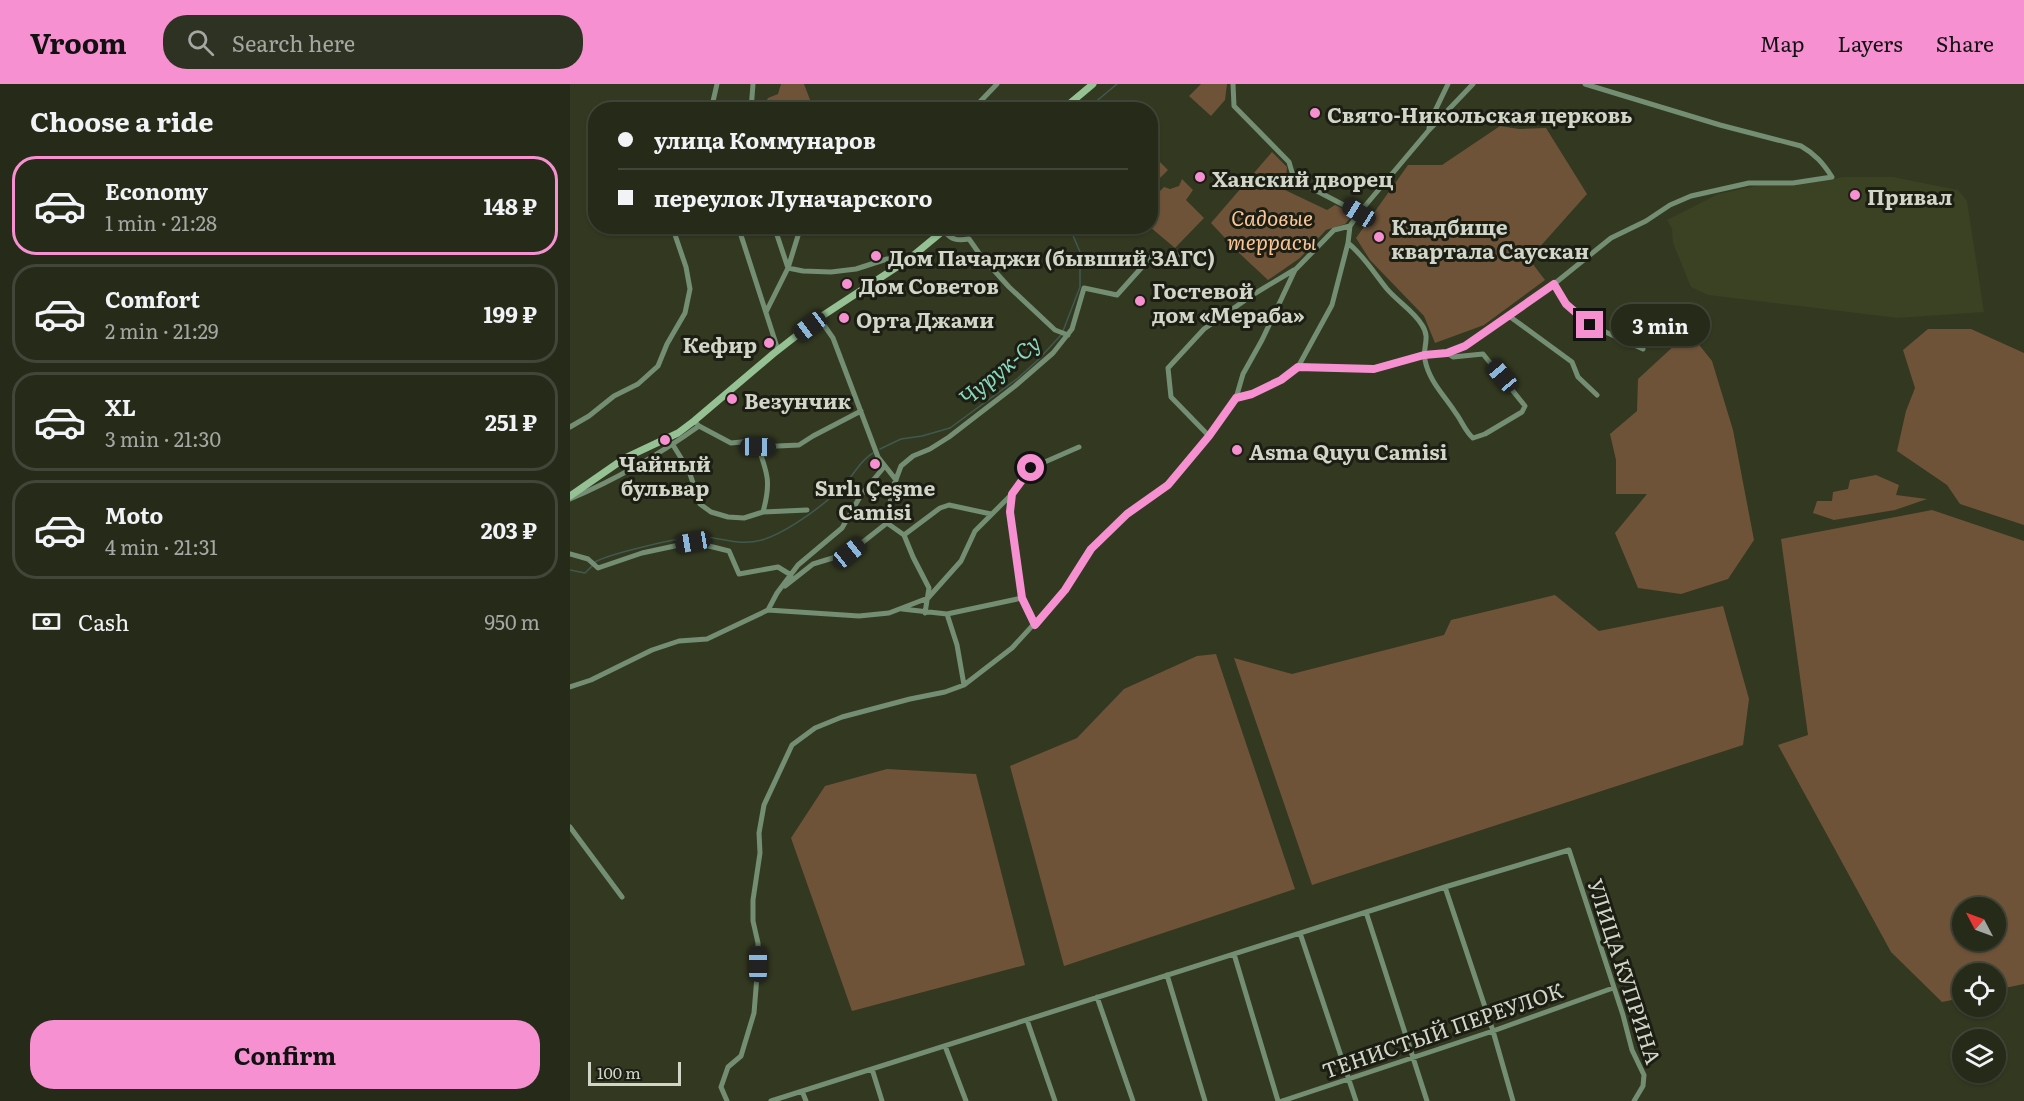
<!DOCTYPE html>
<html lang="en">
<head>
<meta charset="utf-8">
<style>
  body { margin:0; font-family:Literata,serif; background:#2e3222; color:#f1f3f6; height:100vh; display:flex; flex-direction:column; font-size:22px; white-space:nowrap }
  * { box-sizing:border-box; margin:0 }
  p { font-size:20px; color:#a4a7a2 }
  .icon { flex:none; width:33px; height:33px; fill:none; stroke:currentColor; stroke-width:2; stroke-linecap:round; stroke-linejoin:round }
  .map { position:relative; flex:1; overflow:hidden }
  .drawer { display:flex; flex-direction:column; background:#262a19; width:570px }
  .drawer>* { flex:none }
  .hud { position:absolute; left:18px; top:18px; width:570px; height:132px; border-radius:24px; box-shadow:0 2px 4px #0004,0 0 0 2px #424638; display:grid; align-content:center; height:132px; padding:0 30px; background:#262a19 }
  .needle { width:39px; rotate:311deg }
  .buttons { position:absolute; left:1382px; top:813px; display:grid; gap:12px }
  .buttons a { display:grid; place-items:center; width:54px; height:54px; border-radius:50%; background:#262a19; box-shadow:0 2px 4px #0004,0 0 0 2px #424638; font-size:30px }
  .scale { position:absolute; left:18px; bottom:15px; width:93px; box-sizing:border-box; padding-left:6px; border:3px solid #d2d6c8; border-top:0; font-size:16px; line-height:21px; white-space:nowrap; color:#d2d6c8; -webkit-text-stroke:4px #1c1e14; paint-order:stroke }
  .end { position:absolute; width:27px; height:27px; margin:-14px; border:8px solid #f690d0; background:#111; box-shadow:0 0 0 3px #111 }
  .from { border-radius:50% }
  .bubble { position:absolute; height:42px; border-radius:21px; background:#262a19; box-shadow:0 2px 4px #0004,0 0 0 2px #424638; font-size:20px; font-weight:700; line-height:42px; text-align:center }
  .car { position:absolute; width:18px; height:36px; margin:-18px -9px; border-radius:8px; box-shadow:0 0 4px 2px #0007; background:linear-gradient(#222 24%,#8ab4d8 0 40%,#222 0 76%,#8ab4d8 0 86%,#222 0) }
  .hud b { display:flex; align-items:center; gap:21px; height:57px; font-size:22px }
  .hud b+b { border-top:2px solid #424638 }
  .hud i { width:15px; height:15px; background:#f1f3f6 }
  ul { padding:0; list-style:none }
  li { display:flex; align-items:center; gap:18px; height:99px; margin:0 12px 9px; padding:0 18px; border:3px solid #424638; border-radius:24px }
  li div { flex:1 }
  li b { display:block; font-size:22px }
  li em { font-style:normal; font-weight:700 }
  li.on { border-color:#f690d0 }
  li>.icon { width:54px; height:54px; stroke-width:1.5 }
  h2 { padding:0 30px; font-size:27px; line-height:72px }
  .pay { display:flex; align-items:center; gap:15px; height:66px; padding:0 30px; font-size:22px }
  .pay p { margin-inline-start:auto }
  .primary-button { display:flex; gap:12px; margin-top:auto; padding:12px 30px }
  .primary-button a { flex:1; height:69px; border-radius:24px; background:#f690d0; color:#111; font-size:24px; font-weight:700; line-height:69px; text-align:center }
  header { display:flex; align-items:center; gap:36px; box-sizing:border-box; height:84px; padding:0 30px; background:#f690d0; color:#111 }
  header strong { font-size:28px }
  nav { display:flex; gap:33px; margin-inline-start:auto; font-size:21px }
  .search { width:420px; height:54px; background:#2e3222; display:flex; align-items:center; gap:15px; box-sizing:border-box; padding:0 21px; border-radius:24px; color:#a4a7a2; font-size:22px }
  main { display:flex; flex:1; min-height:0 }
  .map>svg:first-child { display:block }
  .built { fill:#3b4123 }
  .green { fill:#6f5339; fill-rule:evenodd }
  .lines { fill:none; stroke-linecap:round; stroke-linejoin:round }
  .stream { stroke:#40594f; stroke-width:1.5 }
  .street { stroke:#738e72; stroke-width:5 }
  .secondary { stroke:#95c194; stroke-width:7 }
  .route { stroke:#f690d0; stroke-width:8 }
  .poi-dot { fill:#f690d0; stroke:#1c1e14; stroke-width:2 }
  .labels { text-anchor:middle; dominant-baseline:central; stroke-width:6; stroke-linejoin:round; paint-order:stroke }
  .poi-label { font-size:21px; font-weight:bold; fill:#d2d6c8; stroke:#1c1e14; text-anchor:start }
  .park-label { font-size:21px; font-style:italic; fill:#fac697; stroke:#1c1e14 }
  .street-label { font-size:21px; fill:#d2d6c8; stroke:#1c1e14 }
  .water-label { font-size:22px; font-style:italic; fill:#8ad8be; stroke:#1c1e14 }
</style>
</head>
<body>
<header>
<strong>Vroom</strong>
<div class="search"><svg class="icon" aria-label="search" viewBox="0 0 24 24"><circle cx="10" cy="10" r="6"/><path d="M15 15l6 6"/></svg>Search here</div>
<nav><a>Map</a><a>Layers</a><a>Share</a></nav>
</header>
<main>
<section class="drawer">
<h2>Choose a ride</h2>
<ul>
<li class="on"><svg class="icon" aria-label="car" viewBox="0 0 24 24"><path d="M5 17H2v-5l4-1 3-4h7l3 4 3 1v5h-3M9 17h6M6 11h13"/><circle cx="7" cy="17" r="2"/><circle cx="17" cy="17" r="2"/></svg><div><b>Economy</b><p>1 min · 21:28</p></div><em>148 ₽</em></li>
<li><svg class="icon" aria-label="car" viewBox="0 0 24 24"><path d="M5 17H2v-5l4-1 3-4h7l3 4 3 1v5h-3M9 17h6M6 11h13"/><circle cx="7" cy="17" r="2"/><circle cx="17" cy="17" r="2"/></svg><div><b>Comfort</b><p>2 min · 21:29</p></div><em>199 ₽</em></li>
<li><svg class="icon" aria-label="car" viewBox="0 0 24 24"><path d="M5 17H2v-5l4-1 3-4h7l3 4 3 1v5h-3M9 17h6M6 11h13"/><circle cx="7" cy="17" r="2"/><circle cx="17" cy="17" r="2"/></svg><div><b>XL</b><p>3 min · 21:30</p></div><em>251 ₽</em></li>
<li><svg class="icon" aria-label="car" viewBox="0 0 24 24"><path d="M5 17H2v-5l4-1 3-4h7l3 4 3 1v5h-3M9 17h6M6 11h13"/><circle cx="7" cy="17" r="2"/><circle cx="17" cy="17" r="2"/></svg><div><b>Moto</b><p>4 min · 21:31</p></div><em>203 ₽</em></li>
</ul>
<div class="pay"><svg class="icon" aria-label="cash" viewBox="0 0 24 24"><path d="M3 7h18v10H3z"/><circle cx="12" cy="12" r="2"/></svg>Cash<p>950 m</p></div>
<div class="primary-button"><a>Confirm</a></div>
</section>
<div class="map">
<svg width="1454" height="1017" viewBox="0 0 1454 1017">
  <rect width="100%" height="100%" fill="#333821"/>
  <!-- built -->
  <path class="built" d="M1274 93H1323L1388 106 1397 117 1414 228 1328 234 1138 211 1121 203 1103 159 1102 145 1097 136 1148 110 1186 102H1222Z"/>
  <!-- green -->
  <path class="green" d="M211 0H234L242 21 241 25H203L195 20 198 14 208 10Z
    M631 0H657L655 16 641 32 619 12Z
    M930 42 949 45 976 44 1017 110 959 175 975 196 914 241 865 259 854 232 800 176 786 154 838 81H872Z
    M702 68 717 83 715 106 757 126 765 121 780 128 782 132 775 140 756 146 730 174 698 196 668 168 641 139Z
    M589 77 598 86 590 94 581 86Z
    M612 95 623 106 616 116 634 134 605 164 580 143 581 116 594 103 600 105 609 102Z
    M1358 245H1401L1454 269V441L1390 420 1377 401 1327 367 1336 327 1345 304 1333 266Z
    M1119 248 1142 277 1163 346 1184 456 1158 495 1111 510 1068 504 1045 449 1077 410H1046V376L1040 350 1067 327 1068 295Z
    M1306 391 1329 401 1326 411 1357 415 1325 426 1264 436 1243 429 1247 417H1262L1263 408 1278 405 1280 396Z
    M1362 426 1454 457V900L1425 906V890H1392V914L1372 918 1321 868 1208 661 1238 651 1211 455ZM1392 824H1425V856H1392Z
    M985 511 1029 547 1153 522 1179 615 1173 661 742 801 664 574 722 590 874 551 881 536Z
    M646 570 725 805 494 882 440 682 507 654 554 605 627 572Z
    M317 685 406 690 455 881 282 927 221 754 255 702Z"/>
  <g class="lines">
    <!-- stream -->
    <path class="stream" d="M521 26 523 20 547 0
      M493 247 510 203V168L499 142
      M310 365 331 355 352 352 380 344 448 294 468 276 491 251
      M25 478C39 470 116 451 133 453 155 454 168 462 192 456 218 448 261 417 278 396 287 386 291 376 303 369
      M0 486 15 489 22 482"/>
    <!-- street -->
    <path class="street" d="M663 0 664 22 719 78 724 95 789 129
      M141 26 147 0
      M181 26 183 0
      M402 26 427 0
      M859 44 863 31 878 0
      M168 142 208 266
      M204 142 218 184 233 187 261 188 286 185 317 175H339
      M374 147C382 156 387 157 399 155L411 172 439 203 485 246 498 251
      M778 159C794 172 804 189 817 205 827 217 844 227 852 241 861 254 852 264 855 276 859 297 874 311 885 328 892 337 895 347 903 354L915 350 952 328 955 322 913 270 883 273 877 269
      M984 200 996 220 1020 241 1073 265
      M196 228 218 184 231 142
      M939 232 1002 278 1008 293 1027 311
      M249 234 263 254 308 373 326 396
      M728 283 804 285 854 271 877 269 895 262 939 232 984 200 1041 154 1076 137 1100 121 1121 112 1179 99H1223L1262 93C1253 79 1245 70 1231 62L1150 41 1015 0
      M666 314 682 310 711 296 728 283 762 221 778 159 780 142
      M124 337 129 342 161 359 182 357 188 363 229 361 243 352 291 327
      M0 343 19 332 44 312 68 300 88 282 97 260 115 229 120 205 116 183 102 142
      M639 352 601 313 598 284 634 245 684 210 724 186
      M103 361 119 387 130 420 141 428 158 433 174 434 193 428 237 426
      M188 363C198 390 201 399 193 428
      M441 411 440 428 452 514 465 541
      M0 415C47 395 87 372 129 342
      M317 439 322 406 331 382 343 372 360 365 379 353 445 302 483 269 502 245 514 204 547 211 581 173H595L634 167
      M317 439 334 451 343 473 359 504 355 529
      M334 451 370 424 379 421 421 430
      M0 470 18 475 28 484 72 469 123 458 159 467 169 490 208 483 221 491
      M215 502 243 480 279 469 317 439
      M332 525 377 530 452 514
      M198 526 289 532 319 529 358 514 391 477 405 447 442 410 461 384 509 363
      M377 530 387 561 394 601
      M0 603 21 596 82 566 109 557 137 555 198 526 207 509 228 481 272 444 291 411 314 383
      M0 743 52 813
      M875 803 923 947 943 1017
      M796 828 857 1017
      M730 849 786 1017
      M664 870 708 1017
      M597 891 635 1017
      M527 913 563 1017
      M457 936 485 1017
      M375 962 396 1017
      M302 985 312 1017
      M232 1007 236 1017
      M157 1017 151 1003 158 983 171 972 184 929 188 880V859L183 837V816L190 769 189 749 194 721 222 661 245 644 272 633 340 615 375 608 394 601 442 564 495 506 521 465 557 430 598 401 639 352 666 314 673 290 692 256 725 186 764 146 780 142 789 129 859 46 903 0
      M201 1017 875 803 999 766 1053 931 1062 966 1074 991 1073 1002 1064 1017
      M712 1017 923 947 1043 904"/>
    <!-- secondary -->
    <path class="secondary" d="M492 26 523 0
      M0 412 55 374 108 349 124 337 203 270 249 234 339 175 379 142"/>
  </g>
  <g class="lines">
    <!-- route -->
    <path class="route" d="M461 384 442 410 440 428 452 514 465 541 495 506 521 465 557 430 598 401 639 352 666 314 682 310 711 296 728 283 804 285 854 271 877 269 895 262 984 200 996 220 1020 241"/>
  </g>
  <!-- markers -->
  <g class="poi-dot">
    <circle cx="745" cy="29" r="6"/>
    <circle cx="630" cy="93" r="6"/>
    <circle cx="1285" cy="111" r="6"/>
    <circle cx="809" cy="153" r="6"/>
    <circle cx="306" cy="172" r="6"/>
    <circle cx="277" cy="200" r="6"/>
    <circle cx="570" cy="217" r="6"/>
    <circle cx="274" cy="234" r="6"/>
    <circle cx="199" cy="259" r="6"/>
    <circle cx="162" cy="315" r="6"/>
    <circle cx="95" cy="356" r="6"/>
    <circle cx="667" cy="366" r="6"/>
    <circle cx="305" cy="380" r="6"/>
  </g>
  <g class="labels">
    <!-- poi labels -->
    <g class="poi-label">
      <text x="757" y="29">Свято-Никольская церковь</text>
      <text x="642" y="93">Ханский дворец</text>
      <text x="1297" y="111">Привал</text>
      <text x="821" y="141">Кладбище<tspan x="821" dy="24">квартала Саускан</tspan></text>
      <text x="318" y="172">Дом Пачаджи (бывший ЗАГС)</text>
      <text x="289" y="200">Дом Советов</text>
      <text x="582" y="205">Гостевой<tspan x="582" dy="24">дом «Мераба»</tspan></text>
      <text x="286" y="234">Орта Джами</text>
      <text x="187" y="259" text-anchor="end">Кефир</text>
      <text x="174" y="315">Везунчик</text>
      <text x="679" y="366">Asma Quyu Camisi</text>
      <text x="95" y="378" text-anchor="middle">Чайный<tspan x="95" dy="24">бульвар</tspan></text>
      <text x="305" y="402" text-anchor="middle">Sırlı Çeşme<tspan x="305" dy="24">Camisi</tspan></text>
    </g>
    <!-- park labels -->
    <g class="park-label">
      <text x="702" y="132">Садовые<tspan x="702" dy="24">террасы</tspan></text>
    </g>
    <!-- street labels -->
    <g class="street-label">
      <text transform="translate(1056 887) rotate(72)">УЛИЦА КУПРИНА</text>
      <text transform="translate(872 945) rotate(-19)">ТЕНИСТЫЙ ПЕРЕУЛОК</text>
    </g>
    <!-- water labels -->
    <g class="water-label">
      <text transform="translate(429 285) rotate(-39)">Чурук-Су</text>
    </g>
  </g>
</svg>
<div class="buttons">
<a><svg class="needle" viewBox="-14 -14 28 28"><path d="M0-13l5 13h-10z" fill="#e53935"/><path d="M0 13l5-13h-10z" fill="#a4a7a2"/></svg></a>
<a><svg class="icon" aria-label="locate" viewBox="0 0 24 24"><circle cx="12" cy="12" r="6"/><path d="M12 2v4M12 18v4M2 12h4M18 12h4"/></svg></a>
<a><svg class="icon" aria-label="layers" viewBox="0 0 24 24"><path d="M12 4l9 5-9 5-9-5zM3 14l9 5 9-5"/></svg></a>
</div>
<div class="scale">100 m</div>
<i class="end from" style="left:461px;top:384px"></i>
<i class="end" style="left:1020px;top:241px"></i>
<div class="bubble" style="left:1041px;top:220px;width:99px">3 min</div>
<i class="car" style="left:789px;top:129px;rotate:302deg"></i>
<i class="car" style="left:240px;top:242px;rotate:233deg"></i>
<i class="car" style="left:932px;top:292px;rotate:320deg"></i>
<i class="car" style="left:188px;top:363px;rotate:91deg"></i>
<i class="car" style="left:123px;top:458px;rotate:260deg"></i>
<i class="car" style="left:279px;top:469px;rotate:51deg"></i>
<i class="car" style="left:188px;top:880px;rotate:0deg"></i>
<div class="hud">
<b><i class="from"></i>улица Коммунаров</b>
<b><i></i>переулок Луначарского</b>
</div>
</div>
</main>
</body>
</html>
